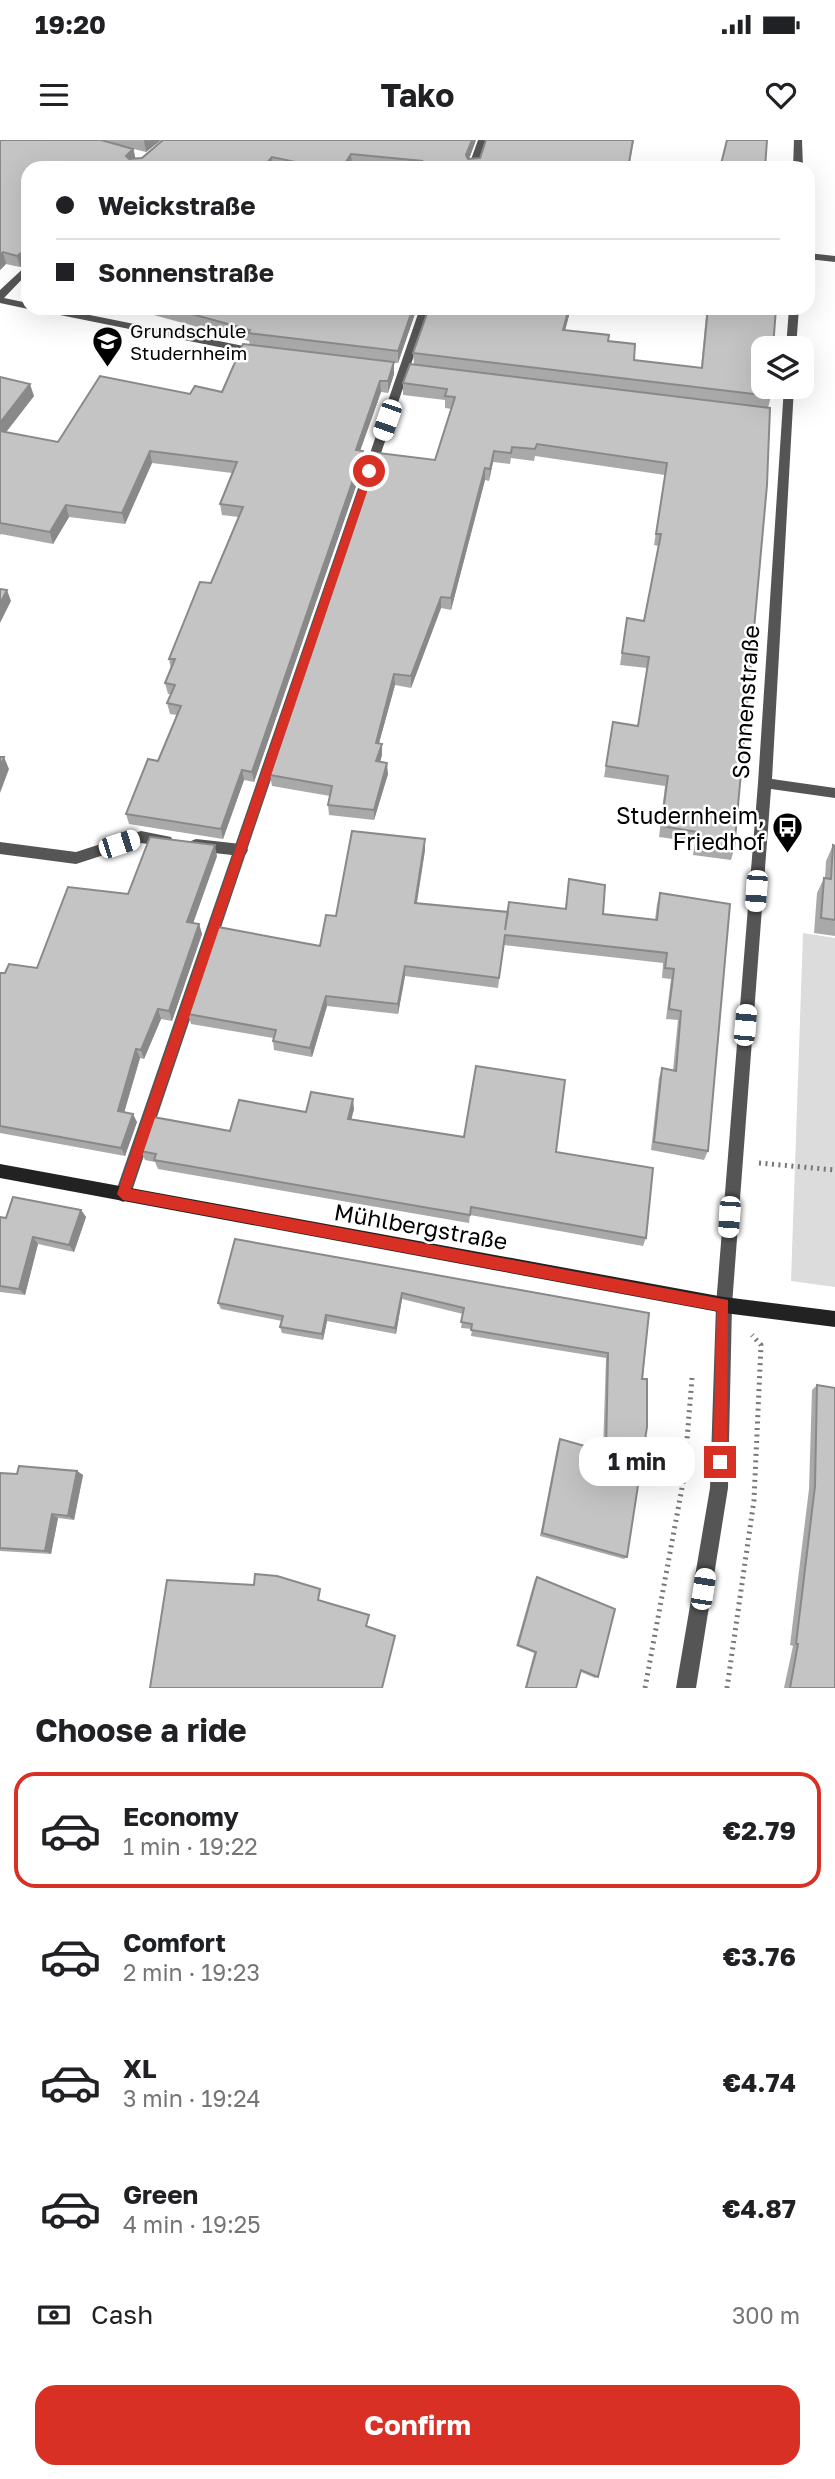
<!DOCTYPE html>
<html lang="en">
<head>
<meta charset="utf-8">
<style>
  body { margin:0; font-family:"Golos Text",sans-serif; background:#f6f6f6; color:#202124; height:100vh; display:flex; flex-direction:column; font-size:26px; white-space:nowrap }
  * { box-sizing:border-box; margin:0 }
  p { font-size:23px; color:#757577 }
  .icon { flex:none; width:38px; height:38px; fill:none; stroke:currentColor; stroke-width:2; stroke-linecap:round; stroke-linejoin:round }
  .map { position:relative; height:1548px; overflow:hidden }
  .panel { display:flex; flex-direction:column; background:#fff; flex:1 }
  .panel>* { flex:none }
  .hud { position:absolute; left:21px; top:21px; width:794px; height:154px; border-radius:21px; box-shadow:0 7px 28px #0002; display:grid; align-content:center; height:154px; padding:0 35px; background:#fff }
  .tools { position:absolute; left:751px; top:196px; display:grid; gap:14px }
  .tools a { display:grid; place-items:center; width:63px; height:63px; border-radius:14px; background:#fff; box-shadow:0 7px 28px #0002; font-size:35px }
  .end { position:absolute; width:32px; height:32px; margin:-16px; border:9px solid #d93025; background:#fff; box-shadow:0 0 0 4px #fff }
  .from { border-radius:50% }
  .bubble { position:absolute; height:49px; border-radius:21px; background:#fff; box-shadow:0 7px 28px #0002; font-size:23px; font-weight:700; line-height:49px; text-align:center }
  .car { position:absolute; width:21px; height:42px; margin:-21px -10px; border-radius:9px; box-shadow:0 0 5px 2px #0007; background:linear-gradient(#fff 24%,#345 0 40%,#fff 0 76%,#345 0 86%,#fff 0) }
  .hud b { display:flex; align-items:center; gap:24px; height:66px; font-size:26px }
  .hud b+b { border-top:2px solid #e0e0e0 }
  .hud i { width:18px; height:18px; background:#202124 }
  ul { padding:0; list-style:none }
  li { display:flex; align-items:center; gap:21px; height:116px; margin:0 14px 10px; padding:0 21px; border:4px solid transparent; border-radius:21px }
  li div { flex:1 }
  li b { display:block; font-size:26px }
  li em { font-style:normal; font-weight:700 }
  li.active { border-color:#d93025 }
  li>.icon { width:63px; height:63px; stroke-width:1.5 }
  h2 { padding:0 35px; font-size:32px; line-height:84px }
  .pay { display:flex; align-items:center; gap:18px; height:77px; padding:0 35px; font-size:26px }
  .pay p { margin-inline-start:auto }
  .action { display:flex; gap:14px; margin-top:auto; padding:14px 35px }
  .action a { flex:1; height:80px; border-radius:21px; background:#d93025; color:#fff; font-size:28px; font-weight:700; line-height:80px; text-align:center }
  .status { display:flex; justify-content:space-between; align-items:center; height:49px; padding:0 35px; background:#fff; direction:ltr }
  .status svg { height:19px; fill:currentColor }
  header { display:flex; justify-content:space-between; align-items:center; height:91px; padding:0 35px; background:#fff; font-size:32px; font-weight:700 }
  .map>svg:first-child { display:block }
  .green { fill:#dcdcdc }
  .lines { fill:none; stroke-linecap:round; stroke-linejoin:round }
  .path { stroke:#777; stroke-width:5; stroke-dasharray:2 4.5; stroke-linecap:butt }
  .lane { fill:#555; fill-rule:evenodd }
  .street { fill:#555; fill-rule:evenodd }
  .secondary { fill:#222; fill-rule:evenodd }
  .wall { fill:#a9a9a9 }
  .shaded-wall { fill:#898989 }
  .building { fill:#c4c4c4; stroke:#898989; stroke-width:2 }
  .route { fill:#d93025 }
  .labels { text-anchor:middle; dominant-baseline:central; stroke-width:5; stroke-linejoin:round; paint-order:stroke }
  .far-poi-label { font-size:19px; fill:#000; stroke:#fff; text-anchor:start }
  .street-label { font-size:23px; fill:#000; stroke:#fff }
  .poi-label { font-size:23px; fill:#000; stroke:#fff; text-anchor:end }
</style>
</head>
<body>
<div class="status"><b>19:20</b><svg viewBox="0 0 49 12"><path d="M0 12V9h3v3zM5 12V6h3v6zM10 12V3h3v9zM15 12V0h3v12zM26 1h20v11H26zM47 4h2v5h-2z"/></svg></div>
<header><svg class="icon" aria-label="menu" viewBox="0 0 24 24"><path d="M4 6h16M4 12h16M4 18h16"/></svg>Tako<svg class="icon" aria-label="heart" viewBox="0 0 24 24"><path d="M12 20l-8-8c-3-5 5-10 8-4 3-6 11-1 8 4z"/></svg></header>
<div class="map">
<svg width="835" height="1548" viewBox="0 0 835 1548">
  <rect width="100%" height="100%" fill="#fff"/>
  <!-- green -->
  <path class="green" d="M803 793 835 798V1147L791 1141Z"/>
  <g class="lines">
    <!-- path -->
    <path class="path" d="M759 1023 835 1030
      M645 1548 684 1337 692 1238
      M727 1548 754 1360 761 1205 752 1195"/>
    <!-- lane -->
    <path class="lane" d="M141 691 171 697 173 701 171 705 166 707 141 703 76 724 0 714V702L76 712Z
      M196 699 241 704 246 706 248 710 246 714 241 716 196 711 191 709 189 705 191 701Z"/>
    <!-- street -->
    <path class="street" d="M478 0H486L478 28H468Z
      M794 0H802L803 28H793Z
      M808 113 835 116V122L808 119Z
      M28 124V133L4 158 28 163V168H32L28 169 0 163V150Z
      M35 168H55L258 209 263 212 258 215 40 171Z
      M420 168H430L131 1054 129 1059 123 1062 117 1059 115 1054Z
      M789 168H799L796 208H786Z
      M784 247H794L772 639 835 648V658L771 649 732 1165 728 1348 696 1548H676L710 1348 716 1165 758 643Z"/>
    <!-- secondary -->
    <path class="secondary" d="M0 1024 724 1157 835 1171V1187L724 1173 0 1038Z"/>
  </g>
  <!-- wall -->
  <path class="wall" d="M0 0H161L146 12 134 9 135 19 142 18 163 0H476L469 19 480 18 486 0H634L629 28H372L352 26 350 28H28V121L20 127 6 124 0 130Z
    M149 168H417L398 223H394V234L388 253 381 252 360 311H363L364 323 254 642 244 640 223 699 129 684 126 674 158 621 177 575 170 574 167 563 171 554H168L165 543 171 529 169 519 211 443 238 377 222 375 220 364 232 333 152 323 125 384 69 377 53 404 1 394 0 395V237L34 256 6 292 58 302 190 254 222 252 250 205 249 201 150 174Z
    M429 168H571L565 190 608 201 634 220 701 228 706 175 696 174 697 168H776L771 256 768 268 734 710 731 720 693 715 695 702 659 697 665 646 604 637 613 582 638 586 647 528 620 525 627 478 644 481 658 406 654 405 665 335 535 316 534 321 511 318 510 324 493 322 489 341 485 340 451 470 441 468 411 548 395 545 379 603 382 615 380 622 388 634 374 680 329 675 328 665 330 656 272 646 270 635 435 320 452 269 445 268V260L403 255V243L414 224 413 213Z
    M833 705 835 706V796L814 793 817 753 824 738H825L826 721Z
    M425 710 417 763 508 772 565 769 569 739 603 774 655 780 657 764 660 753 708 1011 704 1020 651 1010 659 938 662 928 673 930 678 880 666 879 671 839 662 838 663 823 504 805 498 848 405 836 398 874 327 866 312 917 274 910 273 901V898L191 884 188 874 320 806 336 776Z
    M217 716 193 783 199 784 202 794 172 881 161 879 144 919 140 918 124 972 137 982 125 1016 0 993V833H5L37 828 128 754Z
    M354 969 351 980 556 1012 646 1098 643 1106 470 1075 469 1083 158 1029 155 1022 145 1020 141 1011 306 972Z
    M81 1070 86 1077 74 1112 38 1104 25 1155 0 1152V1077L6 1078Z
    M235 1099 649 1173 627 1417 624 1419 540 1396 558 1303 560 1299 603 1311 606 1218 471 1196 472 1189 461 1188 463 1174 402 1159 396 1194 327 1181 323 1200 282 1193 280 1187 282 1181 221 1169 218 1163Z
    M817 1245 835 1548H784L793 1506 790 1505 809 1349 812 1250Z
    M77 1331 83 1335 74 1380 58 1378 51 1414 0 1411V1333L17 1334Z
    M537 1437 598 1537 595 1538 581 1532 576 1548H525L534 1513 516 1506 535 1439Z"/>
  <!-- shaded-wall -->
  <path class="shaded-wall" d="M144 0H161L146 12Z
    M472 0H476L466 27V15Z
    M133 9 136 20 128 28 126 16Z
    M351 14 352 26 350 28H342Z
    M272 17 273 28H262Z
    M25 110 28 121 20 127 17 116Z
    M3 112 6 124 0 130V115Z
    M413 168H417L398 223V211Z
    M569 168H571L562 202 563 190Z
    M394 222V234L388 253V241Z
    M380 241 381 252 356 322V310Z
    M30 244 34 256 0 300V283Z
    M150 311 152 323 125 384 122 373Z
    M363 311 364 323 254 642 252 632Z
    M494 311 493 322 489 341 490 329Z
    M485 328V340L451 470V458Z
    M66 365 69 377 53 404 50 392Z
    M7 450 11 461 0 483V464Z
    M441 457V468L411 548V536Z
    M394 534 395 545 376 614V603Z
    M382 604V615L377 632 376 621Z
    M4 617 9 629 0 653V627Z
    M387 623 388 634 374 680V670Z
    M242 630 244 640 223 699 221 689Z
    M425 699V710L415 773V763Z
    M215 705 217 716 190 792 187 782Z
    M199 784 202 794 172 881 169 871Z
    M405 826V836L398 874V864Z
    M326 856 327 866 312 917 310 908Z
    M158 869 161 879 144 919 141 910Z
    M136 909 140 918 122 980 118 971Z
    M353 959 354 969 349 988 348 979Z
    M133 974 137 982 125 1016 121 1008Z
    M81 1070 86 1077 74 1112 69 1105Z
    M33 1097 38 1104 25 1155 19 1149Z
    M402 1153V1159L396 1194 395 1188Z
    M326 1175 327 1181 323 1200 322 1194Z
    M77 1331 83 1335 74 1380 68 1376Z
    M52 1374 58 1378 51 1414 45 1411Z"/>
  <!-- building -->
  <path class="building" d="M0 0H101L133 9 126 16 129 19 142 18 163 0H472L466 15 468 19 480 18 486 0H633L628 28H420L422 21 351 14 342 28H324L272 17 262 28H28V118L25 110 17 116 3 112 0 115Z
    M727 0H767L765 28H720Z
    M170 168H413L398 211 248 193 250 190Z
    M429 168H569L563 190 609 195 608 201 635 204 634 220 702 228 708 168H776L773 208H763V247H771V256L413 213Z
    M243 204 394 222 388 241H380L356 310 363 311 252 632 242 630 221 689 126 674 148 619 158 621 181 566 167 563 175 545 165 543 175 519H169L200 442 211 443 243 367 220 364 237 322 150 311 122 373 66 365 50 392 0 383V291L58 302 100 236 190 254 195 246 222 252Z
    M410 224 770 268 767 345 734 710 697 705 698 692 661 686 668 636 606 626 613 582 638 586 649 517 622 513 627 478 644 481 661 394H656L667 323 537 304 535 309 512 307 511 313 494 311 490 329 485 328 451 458 441 457 411 536 394 534 376 603 382 604 376 621 387 623 374 670 328 665 332 646 270 635 379 313 435 320 455 257 445 256 447 249 403 243Z
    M0 237 30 244 0 283Z
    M0 449 7 450 0 464Z
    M0 617H4L0 627Z
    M352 691 425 699 415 763 508 772 505 790 509 762 566 769 569 739 605 745 603 774 657 780 660 753 730 764 708 1011 654 1002 662 928 676 931 681 871 669 869 674 829 665 828 667 813 505 795 499 838 405 826 398 864 326 856 310 908 273 901 276 890 188 874 218 787 320 806 326 775 336 776Z
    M150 697 215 705 187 782 199 784 169 871 158 869 141 910 136 909 118 971 133 974 121 1008 0 986V833H5L9 824 37 828 68 747 128 754Z
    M833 705 835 706V780L821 778 824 738 831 739Z
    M476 926 565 940 556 1012 653 1028 646 1098 471 1067 470 1075 417 1066 154 1020 156 1014 141 1011 153 977 230 991 239 960 306 972 311 952 353 959 348 979 464 997Z
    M13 1057 81 1070 69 1105 33 1097 19 1149 0 1146V1077L6 1078Z
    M235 1099 649 1173 642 1239H647V1287L627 1417 542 1393 560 1299 606 1312 608 1213 471 1190 472 1184 461 1182 464 1168 402 1153 395 1188 326 1175 322 1194 280 1187 283 1176 218 1163Z
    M817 1245 835 1248V1548H790L798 1504H796L815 1346Z
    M19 1326 77 1331 68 1376 52 1374 45 1411 0 1408V1333L17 1334Z
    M255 1434 277 1436 320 1449 318 1460 369 1475 366 1486 395 1496 382 1548H150L167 1440 254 1445Z
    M537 1437 615 1469 598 1537 581 1530 576 1548H526L536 1512 518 1505Z"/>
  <!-- route -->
  <path class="route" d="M369 328 374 331 131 1049 728 1160 727 1322 720 1329 713 1322 717 1171 123 1060 117 1054 365 331Z"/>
  <!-- icons -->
  <defs>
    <symbol id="school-pin" viewBox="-11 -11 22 30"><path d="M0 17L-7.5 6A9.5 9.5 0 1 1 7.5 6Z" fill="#000" stroke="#fff"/><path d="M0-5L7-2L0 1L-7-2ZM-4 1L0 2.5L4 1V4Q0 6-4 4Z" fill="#fff"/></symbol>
    <symbol id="bus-pin" viewBox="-11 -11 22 30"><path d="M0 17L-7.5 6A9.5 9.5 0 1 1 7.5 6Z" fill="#000" stroke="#fff"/><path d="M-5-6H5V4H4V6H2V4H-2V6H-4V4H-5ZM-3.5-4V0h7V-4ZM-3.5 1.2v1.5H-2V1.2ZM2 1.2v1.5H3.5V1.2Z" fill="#fff"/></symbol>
  </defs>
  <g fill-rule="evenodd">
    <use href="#school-pin" x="90" y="184" width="35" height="47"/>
    <use href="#bus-pin" x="770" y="670" width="35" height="47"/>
  </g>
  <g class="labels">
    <!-- far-poi labels -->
    <g class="far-poi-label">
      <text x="130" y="190">Grundschule<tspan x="130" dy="22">Studernheim</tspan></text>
    </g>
    <!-- street labels -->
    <g class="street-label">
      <text transform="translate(745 562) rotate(-86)">Sonnenstraße</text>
      <text transform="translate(421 1086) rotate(10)">Mühlbergstraße</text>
    </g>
    <!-- poi labels -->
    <g class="poi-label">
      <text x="765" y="675">Studernheim,<tspan x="765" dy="26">Friedhof</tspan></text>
    </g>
  </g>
</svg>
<div class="tools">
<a><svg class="icon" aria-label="layers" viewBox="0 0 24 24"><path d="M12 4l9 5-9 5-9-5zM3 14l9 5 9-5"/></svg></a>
</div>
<i class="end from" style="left:369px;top:331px"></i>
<i class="end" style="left:720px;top:1322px"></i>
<div class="bubble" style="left:579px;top:1297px;width:116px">1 min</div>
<i class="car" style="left:387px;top:280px;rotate:199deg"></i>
<i class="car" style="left:119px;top:704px;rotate:72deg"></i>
<i class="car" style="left:756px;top:751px;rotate:184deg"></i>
<i class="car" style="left:745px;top:885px;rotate:5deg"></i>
<i class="car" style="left:729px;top:1077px;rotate:184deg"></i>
<i class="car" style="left:703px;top:1449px;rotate:9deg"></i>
<div class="hud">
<b><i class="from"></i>Weickstraße</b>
<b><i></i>Sonnenstraße</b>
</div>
</div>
<section class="panel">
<h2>Choose a ride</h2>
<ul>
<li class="active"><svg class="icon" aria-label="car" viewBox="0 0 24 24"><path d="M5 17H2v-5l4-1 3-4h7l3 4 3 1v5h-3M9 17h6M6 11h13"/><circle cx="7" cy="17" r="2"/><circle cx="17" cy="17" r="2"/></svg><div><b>Economy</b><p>1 min · 19:22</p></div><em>€2.79</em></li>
<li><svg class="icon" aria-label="car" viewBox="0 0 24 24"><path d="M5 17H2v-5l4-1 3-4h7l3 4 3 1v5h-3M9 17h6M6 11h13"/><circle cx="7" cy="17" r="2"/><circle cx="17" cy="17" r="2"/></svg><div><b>Comfort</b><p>2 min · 19:23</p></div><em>€3.76</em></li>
<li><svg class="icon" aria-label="car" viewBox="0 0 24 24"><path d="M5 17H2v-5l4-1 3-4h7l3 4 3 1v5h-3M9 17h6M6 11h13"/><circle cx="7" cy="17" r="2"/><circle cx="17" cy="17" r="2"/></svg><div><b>XL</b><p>3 min · 19:24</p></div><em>€4.74</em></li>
<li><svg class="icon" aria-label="car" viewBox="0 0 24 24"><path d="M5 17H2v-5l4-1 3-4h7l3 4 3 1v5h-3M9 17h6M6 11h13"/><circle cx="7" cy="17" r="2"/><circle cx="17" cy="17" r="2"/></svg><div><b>Green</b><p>4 min · 19:25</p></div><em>€4.87</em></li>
</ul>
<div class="pay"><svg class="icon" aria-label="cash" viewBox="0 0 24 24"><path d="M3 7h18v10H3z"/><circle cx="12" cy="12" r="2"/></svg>Cash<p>300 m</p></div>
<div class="action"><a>Confirm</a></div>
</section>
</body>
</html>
